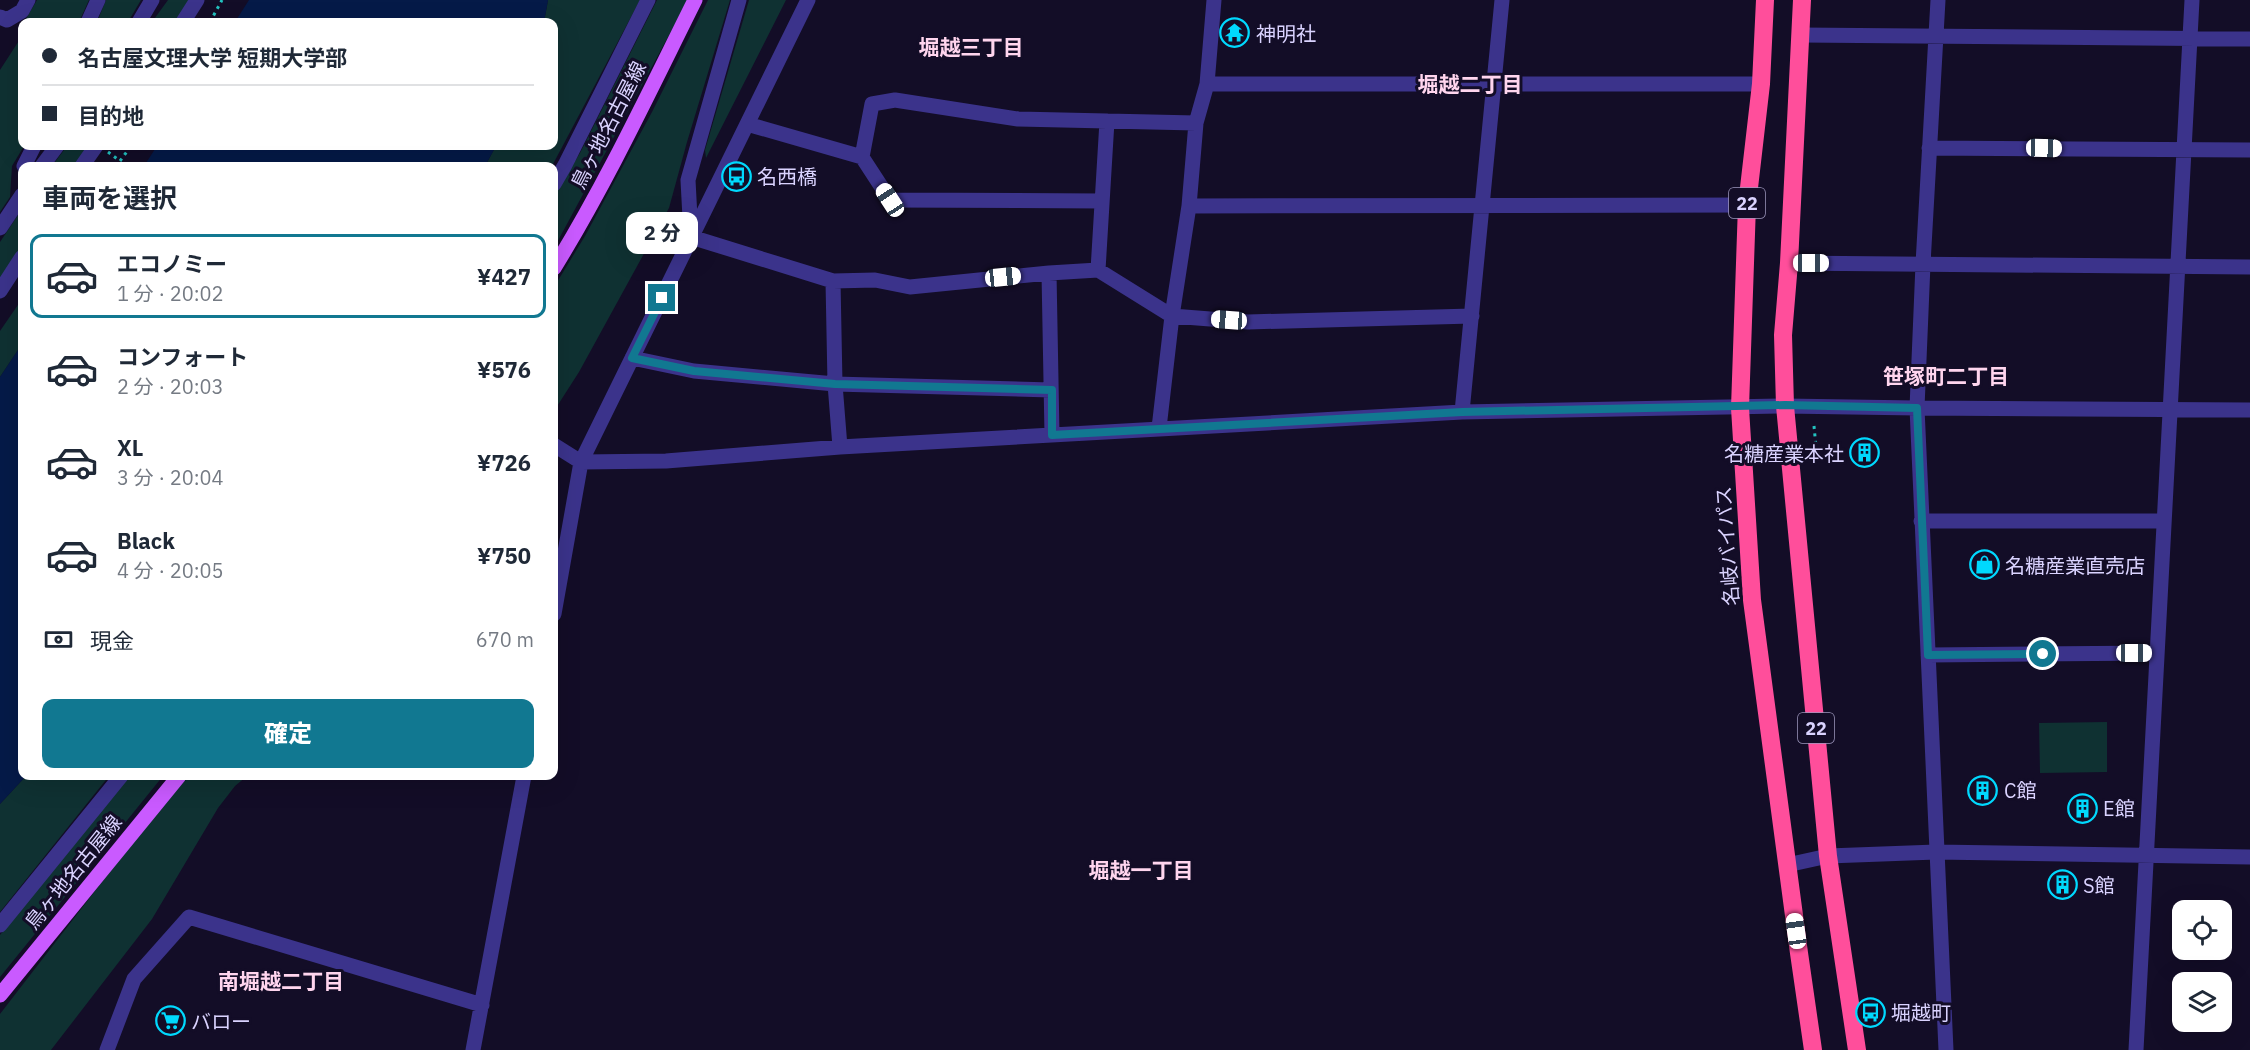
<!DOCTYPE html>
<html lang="ja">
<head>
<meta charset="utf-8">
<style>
  body { margin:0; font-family:"IBM Plex Sans","Noto Sans JP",sans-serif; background:#f2f2f3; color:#1f2937; height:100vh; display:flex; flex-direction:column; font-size:22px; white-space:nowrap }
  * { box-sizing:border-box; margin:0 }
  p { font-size:20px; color:#747a83 }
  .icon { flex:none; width:33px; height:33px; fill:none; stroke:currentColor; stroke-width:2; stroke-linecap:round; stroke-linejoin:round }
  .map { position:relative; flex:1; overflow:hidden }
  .side { position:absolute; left:18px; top:162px; width:540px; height:618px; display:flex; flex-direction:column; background:#fff; border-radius:12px; box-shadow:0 6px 24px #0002 }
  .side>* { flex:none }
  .top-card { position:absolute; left:18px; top:18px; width:540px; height:132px; border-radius:12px; box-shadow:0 6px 24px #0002; display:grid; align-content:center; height:132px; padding:0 24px; background:#fff }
  .fabs { position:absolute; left:2172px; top:900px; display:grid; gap:12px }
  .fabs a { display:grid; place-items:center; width:60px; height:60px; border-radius:12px; background:#fff; box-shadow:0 6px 24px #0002; font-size:30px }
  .end { position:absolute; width:27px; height:27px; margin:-14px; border:8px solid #117891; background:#fff; box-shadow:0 0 0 3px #fff }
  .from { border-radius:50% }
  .bubble { position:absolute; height:42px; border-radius:12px; background:#fff; box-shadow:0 6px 24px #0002; font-size:20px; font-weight:800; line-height:42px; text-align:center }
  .car { position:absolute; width:18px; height:36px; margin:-18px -9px; border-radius:8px; box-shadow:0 0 4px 2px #0007; background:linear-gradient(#fff 24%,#345 0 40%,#fff 0 76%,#345 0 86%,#fff 0) }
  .top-card b { display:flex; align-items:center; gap:21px; height:57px; font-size:22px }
  .top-card b+b { border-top:2px solid #e0e1e3 }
  .top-card i { width:15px; height:15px; background:#1f2937 }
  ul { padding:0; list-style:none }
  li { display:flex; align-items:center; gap:18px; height:84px; margin:0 12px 9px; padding:0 12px; border:3px solid transparent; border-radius:12px }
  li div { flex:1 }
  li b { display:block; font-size:22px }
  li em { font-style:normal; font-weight:800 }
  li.selected { border-color:#117891 }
  li>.icon { width:54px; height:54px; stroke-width:1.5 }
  h2 { padding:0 24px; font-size:27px; line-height:72px }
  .pay { display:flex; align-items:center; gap:15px; height:66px; padding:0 24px; font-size:22px }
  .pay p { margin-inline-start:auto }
  .primary-button { display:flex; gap:12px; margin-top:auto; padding:12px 24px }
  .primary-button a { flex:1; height:69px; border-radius:12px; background:#117891; color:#fff; font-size:24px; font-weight:800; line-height:69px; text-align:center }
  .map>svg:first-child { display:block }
  .green { fill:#0f3132 }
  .water { fill:#051a48 }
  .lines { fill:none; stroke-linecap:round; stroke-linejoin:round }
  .path { stroke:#23c3c1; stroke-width:3; stroke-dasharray:3 4.5; stroke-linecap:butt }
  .minor { stroke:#3b338b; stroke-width:15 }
  .major { stroke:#c95aff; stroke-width:15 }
  .highway { stroke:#ff4e9b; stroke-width:18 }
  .path-bridge { stroke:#23c3c1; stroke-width:3; stroke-dasharray:3 4.5; stroke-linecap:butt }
  .route { stroke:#117891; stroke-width:8 }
  .labels { text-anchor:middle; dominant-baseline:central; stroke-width:6; stroke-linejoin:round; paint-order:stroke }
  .shield { fill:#130d27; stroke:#9e98be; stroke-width:1.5 }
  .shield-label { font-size:18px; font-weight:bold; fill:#dad3ff }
  .poi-label { font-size:20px; fill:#dad3ff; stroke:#130d27; text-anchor:start }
  .street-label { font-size:20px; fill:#dad3ff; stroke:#130d27 }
  .neighbourhood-label { font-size:21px; font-weight:bold; fill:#ffd5ee; stroke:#130d27 }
</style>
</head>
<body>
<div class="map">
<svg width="2250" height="1050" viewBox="0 0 2250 1050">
  <rect width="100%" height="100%" fill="#130d27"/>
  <!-- green -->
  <path class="green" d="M37 0H89L79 22H24Z
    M106 0H141L128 22H97Z
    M168 0H192L178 22H152Z
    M548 0H640L552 166H485L496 146H554V22H544Z
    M657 0H688L554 248V195L580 153Z
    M708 0H730L687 142 669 208 579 372 554 411V287L585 236 652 112Z
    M749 0H786L706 158 705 150Z
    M22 36V146H24L12 166 10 197 0 212V70Z
    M67 146H91L77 166H52Z
    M22 209V246L0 279V242Z
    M22 299V344L0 377V331Z
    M2107 722V772L2040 773 2039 723Z
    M26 776H109L0 912V804Z
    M128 776H163L0 977V935L105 802Z
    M189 776H247L235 786 218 808 152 919 51 1050H0V1014L149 821Z"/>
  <!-- water -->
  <path class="water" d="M249 0H548L544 22H235Z
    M157 146H496L485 166H144Z
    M22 344V776H26L0 804V377Z"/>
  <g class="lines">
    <!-- path -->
    <path class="path" d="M210 22 222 0
      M108 152 120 161 131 146
      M1814 426 1817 458"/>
    <!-- minor -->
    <path class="minor" d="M739 0 688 180 691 237 833 281 875 280 910 287 1049 273 1098 270 1172 316 1248 322 1472 316
      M1938 0 1923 264 1917 408 1946 1050
      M0 17 7 20 22 11 28 0
      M88 22 98 0
      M139 22 152 0
      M183 22 197 0
      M1801 35 2250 39
      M1207 84H1761
      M747 124 862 157 890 200 1102 201
      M1929 148 2250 150
      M862 157 872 104 895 100 1018 119 1196 123
      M24 166 34 146
      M42 166 57 146
      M82 166 96 146
      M554 184 565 165 648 0
      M1189 206 1747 205
      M0 228 22 195
      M1789 263 2250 267
      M1098 270 1107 121
      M1049 273 1052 435
      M833 281 835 384 840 447
      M0 291 22 257
      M632 358 694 371 835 384 1051 390
      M1462 412 1502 0
      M1159 428 1172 316 1189 206 1196 123 1207 84 1214 0
      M554 445 581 462 666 461 840 447 1462 412 1785 406 1917 408 2250 410
      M1921 521H2163
      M554 614 581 462 808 0
      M1928 655 2157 653
      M1787 865 1828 856 1936 852 2250 857
      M0 925 121 776
      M107 1050 134 979 189 917 482 1005
      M473 1050 524 776
      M2136 1050 2192 0"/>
    <!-- major -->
    <path class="major" d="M554 268C607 182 650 90 695 0
      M0 995 179 776"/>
    <!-- highway -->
    <path class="highway" d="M1765 0 1761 84 1747 205 1740 408 1752 600 1799 953 1813 1050
      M1802 0 1789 263 1783 335 1785 406 1828 856 1857 1050"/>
    <!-- path-bridge -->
    <path class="path-bridge" d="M1729 459 1817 458"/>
  </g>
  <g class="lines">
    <!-- route -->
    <path class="route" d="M662 298 632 358 694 371 835 384 1052 390V435L1462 412 1785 405 1917 408 1928 655 2043 654"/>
  </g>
  <!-- icons -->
  <defs>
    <symbol id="temple-ring" viewBox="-11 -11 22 22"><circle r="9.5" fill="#130d27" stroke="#00d9fe" stroke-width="1.5"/><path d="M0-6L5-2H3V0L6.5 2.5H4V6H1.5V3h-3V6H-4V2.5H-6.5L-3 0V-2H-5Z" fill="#00d9fe"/></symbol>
    <symbol id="bus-ring" viewBox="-11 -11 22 22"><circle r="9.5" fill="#130d27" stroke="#00d9fe" stroke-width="1.5"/><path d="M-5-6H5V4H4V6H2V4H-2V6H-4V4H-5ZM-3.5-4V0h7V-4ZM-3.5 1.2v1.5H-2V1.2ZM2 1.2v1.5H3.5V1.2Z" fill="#00d9fe"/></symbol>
    <symbol id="building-ring" viewBox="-11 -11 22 22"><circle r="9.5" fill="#130d27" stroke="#00d9fe" stroke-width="1.5"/><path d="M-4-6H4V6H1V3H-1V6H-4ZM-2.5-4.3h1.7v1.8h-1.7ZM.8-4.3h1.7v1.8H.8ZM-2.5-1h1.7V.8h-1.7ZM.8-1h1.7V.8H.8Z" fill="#00d9fe"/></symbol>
    <symbol id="shop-ring" viewBox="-11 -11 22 22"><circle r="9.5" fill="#130d27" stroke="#00d9fe" stroke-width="1.5"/><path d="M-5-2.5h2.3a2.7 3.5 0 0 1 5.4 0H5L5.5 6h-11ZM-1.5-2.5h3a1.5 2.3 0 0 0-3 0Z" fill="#00d9fe"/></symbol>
    <symbol id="supermarket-ring" viewBox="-11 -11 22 22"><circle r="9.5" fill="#130d27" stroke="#00d9fe" stroke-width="1.5"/><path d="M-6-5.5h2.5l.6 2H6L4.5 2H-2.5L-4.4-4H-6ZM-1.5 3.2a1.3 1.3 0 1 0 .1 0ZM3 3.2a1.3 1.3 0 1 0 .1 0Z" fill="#00d9fe"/></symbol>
  </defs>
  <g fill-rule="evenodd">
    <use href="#temple-ring" x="1218" y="16" width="33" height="33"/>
    <use href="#bus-ring" x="720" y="160" width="33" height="33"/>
    <use href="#building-ring" x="1848" y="436" width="33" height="33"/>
    <use href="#shop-ring" x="1968" y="548" width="33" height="33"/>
    <use href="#building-ring" x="1966" y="774" width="33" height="33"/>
    <use href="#building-ring" x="2066" y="792" width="33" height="33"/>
    <use href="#building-ring" x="2046" y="868" width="33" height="33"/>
    <use href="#bus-ring" x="1854" y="996" width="33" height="33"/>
    <use href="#supermarket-ring" x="154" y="1004" width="33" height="33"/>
  </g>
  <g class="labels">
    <!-- shield labels -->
    <g class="shield">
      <rect x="1729" y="188" width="36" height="30" rx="4.5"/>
      <rect x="1798" y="713" width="36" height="30" rx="4.5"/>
    </g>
    <g class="shield-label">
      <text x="1747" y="203">22</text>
      <text x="1816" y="728">22</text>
    </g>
    <!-- poi labels -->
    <g class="poi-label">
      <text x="1256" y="33">神明社</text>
      <text x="757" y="176">名西橋</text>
      <text x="1844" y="453" text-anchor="end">名糖産業本社</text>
      <text x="2005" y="565">名糖産業直売店</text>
      <text x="2004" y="790">C館</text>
      <text x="2103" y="808">E館</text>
      <text x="2083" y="885">S館</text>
      <text x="1891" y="1012">堀越町</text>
      <text x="191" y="1021">バロー</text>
    </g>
    <!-- street labels -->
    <g class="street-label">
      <text transform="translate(608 125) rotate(-63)">鳥ヶ地名古屋線</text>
      <text transform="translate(1727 546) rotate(-94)">名岐バイパス</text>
      <text transform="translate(73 872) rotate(-51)">鳥ヶ地名古屋線</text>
    </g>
    <!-- neighbourhood labels -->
    <g class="neighbourhood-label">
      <text x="971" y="47">堀越三丁目</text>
      <text x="1470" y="84">堀越二丁目</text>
      <text x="1946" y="376">笹塚町二丁目</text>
      <text x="1141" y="870">堀越一丁目</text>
      <text x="281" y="981">南堀越二丁目</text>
    </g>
  </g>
</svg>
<div class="fabs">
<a><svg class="icon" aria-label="locate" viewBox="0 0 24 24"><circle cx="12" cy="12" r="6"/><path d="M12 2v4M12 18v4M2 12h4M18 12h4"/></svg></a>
<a><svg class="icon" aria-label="layers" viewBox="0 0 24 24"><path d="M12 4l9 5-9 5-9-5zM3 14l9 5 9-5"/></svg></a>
</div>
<i class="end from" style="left:2043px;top:654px"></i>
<i class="end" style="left:662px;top:298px"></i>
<div class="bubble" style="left:626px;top:212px;width:72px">2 分</div>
<i class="car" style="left:2044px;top:148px;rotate:91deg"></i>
<i class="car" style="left:890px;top:200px;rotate:327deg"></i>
<i class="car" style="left:1811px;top:263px;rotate:90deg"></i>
<i class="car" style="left:1003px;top:277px;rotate:84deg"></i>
<i class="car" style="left:1229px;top:320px;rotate:274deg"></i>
<i class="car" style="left:2134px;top:653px;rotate:90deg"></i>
<i class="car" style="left:1796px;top:931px;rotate:352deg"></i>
<div class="top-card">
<b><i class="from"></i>名古屋文理大学 短期大学部</b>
<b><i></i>目的地</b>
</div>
<section class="side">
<h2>車両を選択</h2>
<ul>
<li class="selected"><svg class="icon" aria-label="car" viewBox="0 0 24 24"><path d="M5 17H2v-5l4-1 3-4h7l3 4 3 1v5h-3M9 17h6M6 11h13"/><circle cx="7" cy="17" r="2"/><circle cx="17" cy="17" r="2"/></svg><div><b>エコノミー</b><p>1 分 · 20:02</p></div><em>¥427</em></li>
<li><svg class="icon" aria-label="car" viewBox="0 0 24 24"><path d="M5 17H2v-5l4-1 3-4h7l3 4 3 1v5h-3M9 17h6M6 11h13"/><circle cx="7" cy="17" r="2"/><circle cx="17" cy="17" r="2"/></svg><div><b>コンフォート</b><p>2 分 · 20:03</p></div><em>¥576</em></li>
<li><svg class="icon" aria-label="car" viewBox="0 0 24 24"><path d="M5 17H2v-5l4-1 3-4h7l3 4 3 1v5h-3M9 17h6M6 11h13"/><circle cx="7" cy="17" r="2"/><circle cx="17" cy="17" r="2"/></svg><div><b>XL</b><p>3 分 · 20:04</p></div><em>¥726</em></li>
<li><svg class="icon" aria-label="car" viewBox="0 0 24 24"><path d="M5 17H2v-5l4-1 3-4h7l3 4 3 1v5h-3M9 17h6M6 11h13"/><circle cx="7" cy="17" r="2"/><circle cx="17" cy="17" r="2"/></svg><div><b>Black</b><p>4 分 · 20:05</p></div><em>¥750</em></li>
</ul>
<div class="pay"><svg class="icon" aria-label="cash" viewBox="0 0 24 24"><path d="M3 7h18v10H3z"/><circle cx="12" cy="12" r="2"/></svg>現金<p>670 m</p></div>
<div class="primary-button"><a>確定</a></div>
</section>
</div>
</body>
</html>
